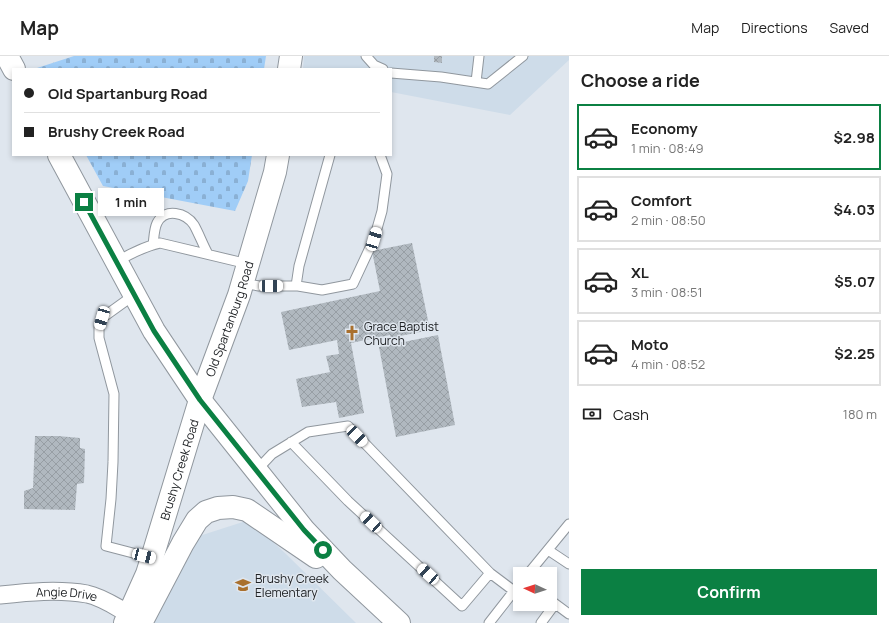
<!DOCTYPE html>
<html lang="en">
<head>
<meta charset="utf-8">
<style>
  body { margin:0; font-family:Manrope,sans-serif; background:#f6f6f6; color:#222; height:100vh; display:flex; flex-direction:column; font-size:15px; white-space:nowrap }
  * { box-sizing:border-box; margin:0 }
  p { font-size:13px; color:#767676 }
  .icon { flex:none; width:22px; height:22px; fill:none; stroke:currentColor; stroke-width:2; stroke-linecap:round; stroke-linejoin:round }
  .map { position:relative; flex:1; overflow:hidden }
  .sheet { display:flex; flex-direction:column; background:#fff; width:320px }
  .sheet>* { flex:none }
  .hud { position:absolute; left:12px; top:12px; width:380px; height:88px; border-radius:0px; box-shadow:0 2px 6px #0003; display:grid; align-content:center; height:88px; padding:0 12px; background:#fff }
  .needle { width:26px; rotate:273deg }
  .fabs { position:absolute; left:513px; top:511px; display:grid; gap:8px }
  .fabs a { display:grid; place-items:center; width:44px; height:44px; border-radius:0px; background:#fff; box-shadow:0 2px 6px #0003; font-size:20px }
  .end { position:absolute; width:18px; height:18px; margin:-9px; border:5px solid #0b8043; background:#fff; box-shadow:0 0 0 2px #fff }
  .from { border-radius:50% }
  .bubble { position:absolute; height:28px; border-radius:0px; background:#fff; box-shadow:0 2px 6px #0003; font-size:13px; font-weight:700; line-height:28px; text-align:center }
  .car { position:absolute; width:12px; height:24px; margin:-12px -6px; border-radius:5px; box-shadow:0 0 3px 1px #0007; background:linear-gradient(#fff 24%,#345 0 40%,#fff 0 76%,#345 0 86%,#fff 0) }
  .hud b { display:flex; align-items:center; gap:14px; height:38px; font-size:15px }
  .hud b+b { border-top:1px solid #e0e0e0 }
  .hud i { width:10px; height:10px; background:#222 }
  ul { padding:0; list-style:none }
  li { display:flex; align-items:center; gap:12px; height:66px; margin:0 8px 6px; padding:0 4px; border:2px solid #e0e0e0; border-radius:0px }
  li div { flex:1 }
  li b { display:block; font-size:15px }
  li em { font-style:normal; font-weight:700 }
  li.on { border-color:#0b8043 }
  li>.icon { width:36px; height:36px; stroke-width:1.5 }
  h2 { padding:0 12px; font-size:18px; line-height:48px }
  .pay { display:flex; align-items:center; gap:10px; height:44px; padding:0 12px; font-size:15px }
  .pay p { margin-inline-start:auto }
  .action { display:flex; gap:8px; margin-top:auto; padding:8px 12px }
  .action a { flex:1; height:46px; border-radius:0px; background:#0b8043; color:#fff; font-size:16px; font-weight:700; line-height:46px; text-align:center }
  header { display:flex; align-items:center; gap:24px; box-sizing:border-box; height:56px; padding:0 20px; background:#fff; border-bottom:1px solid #e0e0e0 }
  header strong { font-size:19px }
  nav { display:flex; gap:22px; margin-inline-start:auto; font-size:14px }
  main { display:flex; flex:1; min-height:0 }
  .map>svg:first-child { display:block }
  .built { fill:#cedce9 }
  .cemetery { fill:url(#cemetery-stones) }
  .building { fill:url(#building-cross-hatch) }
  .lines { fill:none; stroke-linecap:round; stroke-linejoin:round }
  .lane-casing { stroke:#90979e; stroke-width:11 }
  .street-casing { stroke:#90979e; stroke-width:19 }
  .secondary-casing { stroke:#90979e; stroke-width:24 }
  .lane { stroke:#fff; stroke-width:9 }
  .street { stroke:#fff; stroke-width:17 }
  .secondary { stroke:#fff; stroke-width:22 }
  .route { stroke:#0b8043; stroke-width:5 }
  .labels { text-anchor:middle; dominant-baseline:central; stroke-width:3; stroke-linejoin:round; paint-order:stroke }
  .street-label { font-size:12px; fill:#202326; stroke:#dfe6ee }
  .poi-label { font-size:12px; fill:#202326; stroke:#dfe6ee; text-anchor:start }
</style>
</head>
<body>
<header>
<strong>Map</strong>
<nav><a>Map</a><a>Directions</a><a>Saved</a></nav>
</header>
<main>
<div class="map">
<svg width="569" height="567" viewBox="0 0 569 567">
  <defs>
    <pattern id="cemetery-stones" width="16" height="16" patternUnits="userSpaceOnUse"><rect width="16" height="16" fill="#a0cdf7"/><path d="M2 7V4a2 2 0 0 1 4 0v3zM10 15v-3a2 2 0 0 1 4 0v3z" fill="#8ab0d4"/></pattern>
    <pattern id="building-cross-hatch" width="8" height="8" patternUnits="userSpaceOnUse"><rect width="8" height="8" fill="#b0b8bf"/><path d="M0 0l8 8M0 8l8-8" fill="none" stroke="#979ea4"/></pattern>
  </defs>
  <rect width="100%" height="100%" fill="#dfe6ee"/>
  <!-- built -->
  <path class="built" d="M304 0H569V4L510 59 391 36V13H303Z
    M249 464 286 498 356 567H150L193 482Z"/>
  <!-- cemetery -->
  <path class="cemetery" d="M74 0H266L264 13 37 12Z
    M86 99H252L248 125 235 155 103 130Z"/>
  <!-- building -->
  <path class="building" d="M434 0H442V7L434 6Z
    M412 187 430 274 390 282V279L351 287 364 357 339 362 336 346 302 351 296 323 330 316 326 300 339 298 337 284 289 294 281 256 380 235 372 195Z
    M438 279 455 369 396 381 379 291Z
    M35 380H58L80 382V392L85 393 84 427 77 428 75 454 24 453V435L33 432Z"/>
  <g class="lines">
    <defs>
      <path id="lane" d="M366 0 374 9 383 13
        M391 17 441 21 488 28 523 0
        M476 26 479 0
        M153 189C154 182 154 173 157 167 165 151 186 157 194 169 199 178 203 189 208 198
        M116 206C130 198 145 190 160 187L248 208
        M242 227 259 230H298L322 234 353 228 374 183 382 155 387 118 380 99
        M296 230 299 210 330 99
        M134 239 102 262 99 271V282L114 338 113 406 111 443 106 490 152 502
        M256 415 272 398 308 376 348 370 490 517 462 550 348 445 291 386
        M548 494 569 508
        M528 518 569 468
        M550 544 569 558
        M489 567 514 535 490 517
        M541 567 555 548"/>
      <g id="street">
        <path id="s1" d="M0 539C29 536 58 533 87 538 102 541 116 551 129 558"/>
      </g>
      <g id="secondary">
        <path d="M7 0 14 13"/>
        <path d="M289 13 291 0"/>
        <path d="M59 99 154 275 200 344 304 474 342 514 399 567"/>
        <path id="s2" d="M125 567 147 518 152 502 200 344 239 239 275 116 278 99"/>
        <path d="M141 567 183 487 197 464 206 456 218 452 233 451 247 454 316 501"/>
      </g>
    </defs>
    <!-- lane casing -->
    <use href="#lane" class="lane-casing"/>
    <!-- street casing -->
    <use href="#street" class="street-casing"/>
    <!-- secondary casing -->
    <use href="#secondary" class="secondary-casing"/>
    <!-- lane -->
    <use href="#lane" class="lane"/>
    <!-- street -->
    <use href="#street" class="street"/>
    <!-- secondary -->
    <use href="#secondary" class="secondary"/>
  </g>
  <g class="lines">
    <!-- route -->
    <path class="route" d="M84 146 154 275 200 344 304 474 323 494"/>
  </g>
  <!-- icons -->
  <defs>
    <symbol id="church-bare" viewBox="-9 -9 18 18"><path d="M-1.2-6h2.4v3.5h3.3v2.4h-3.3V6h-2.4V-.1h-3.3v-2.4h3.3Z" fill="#a9702e" stroke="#dfe6ee" stroke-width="2.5" paint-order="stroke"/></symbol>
    <symbol id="school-bare" viewBox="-9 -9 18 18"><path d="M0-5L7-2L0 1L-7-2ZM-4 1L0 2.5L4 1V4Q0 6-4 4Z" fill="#a9702e" stroke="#dfe6ee" stroke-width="2.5" paint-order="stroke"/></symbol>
  </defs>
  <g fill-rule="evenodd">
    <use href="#church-bare" x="341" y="266" width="22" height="22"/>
    <use href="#school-bare" x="232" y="518" width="22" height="22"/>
  </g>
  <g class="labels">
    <!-- street labels -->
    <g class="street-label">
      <text stroke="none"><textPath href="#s2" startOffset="322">Old Spartanburg Road</textPath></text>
      <text stroke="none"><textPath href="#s2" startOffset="163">Brushy Creek Road</textPath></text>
      <text stroke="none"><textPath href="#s1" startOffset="67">Angie Drive</textPath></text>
    </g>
    <!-- poi labels -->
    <g class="poi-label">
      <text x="364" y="270">Grace Baptist<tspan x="364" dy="14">Church</tspan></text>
      <text x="255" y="522">Brushy Creek<tspan x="255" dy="14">Elementary</tspan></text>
    </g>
  </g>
</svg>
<div class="fabs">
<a><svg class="needle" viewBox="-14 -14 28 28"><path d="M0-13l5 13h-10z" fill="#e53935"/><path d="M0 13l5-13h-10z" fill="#767676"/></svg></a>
</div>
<i class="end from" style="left:323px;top:494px"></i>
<i class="end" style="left:84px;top:146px"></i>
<div class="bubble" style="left:98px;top:132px;width:66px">1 min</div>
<i class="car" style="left:374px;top:183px;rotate:17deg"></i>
<i class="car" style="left:271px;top:230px;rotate:90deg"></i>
<i class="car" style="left:102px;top:262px;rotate:196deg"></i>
<i class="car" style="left:357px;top:380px;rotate:136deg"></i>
<i class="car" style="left:371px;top:466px;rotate:313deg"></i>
<i class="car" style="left:144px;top:500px;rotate:104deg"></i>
<i class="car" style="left:428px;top:518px;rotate:312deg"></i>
<div class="hud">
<b><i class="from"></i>Old Spartanburg Road</b>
<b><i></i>Brushy Creek Road</b>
</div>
</div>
<section class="sheet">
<h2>Choose a ride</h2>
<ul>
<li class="on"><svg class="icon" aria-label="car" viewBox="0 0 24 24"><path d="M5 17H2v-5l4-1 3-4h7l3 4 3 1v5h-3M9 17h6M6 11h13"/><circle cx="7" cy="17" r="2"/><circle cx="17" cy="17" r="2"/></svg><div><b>Economy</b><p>1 min · 08:49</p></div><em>$2.98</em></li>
<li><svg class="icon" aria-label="car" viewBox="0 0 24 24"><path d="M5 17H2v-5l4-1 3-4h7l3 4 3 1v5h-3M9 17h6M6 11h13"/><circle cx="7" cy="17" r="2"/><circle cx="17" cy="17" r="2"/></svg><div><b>Comfort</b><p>2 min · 08:50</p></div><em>$4.03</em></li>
<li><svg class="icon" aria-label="car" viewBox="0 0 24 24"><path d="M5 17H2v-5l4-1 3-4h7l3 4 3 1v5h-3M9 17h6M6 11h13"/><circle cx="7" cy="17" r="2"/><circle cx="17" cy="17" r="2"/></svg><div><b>XL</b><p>3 min · 08:51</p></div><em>$5.07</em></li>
<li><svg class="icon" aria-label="car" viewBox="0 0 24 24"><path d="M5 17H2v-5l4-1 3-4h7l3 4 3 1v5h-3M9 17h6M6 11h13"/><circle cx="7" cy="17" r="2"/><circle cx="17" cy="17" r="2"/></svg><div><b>Moto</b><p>4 min · 08:52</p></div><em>$2.25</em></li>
</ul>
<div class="pay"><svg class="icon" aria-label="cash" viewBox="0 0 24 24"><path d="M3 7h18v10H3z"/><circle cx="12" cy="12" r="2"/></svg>Cash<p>180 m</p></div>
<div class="action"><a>Confirm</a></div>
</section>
</main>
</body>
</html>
